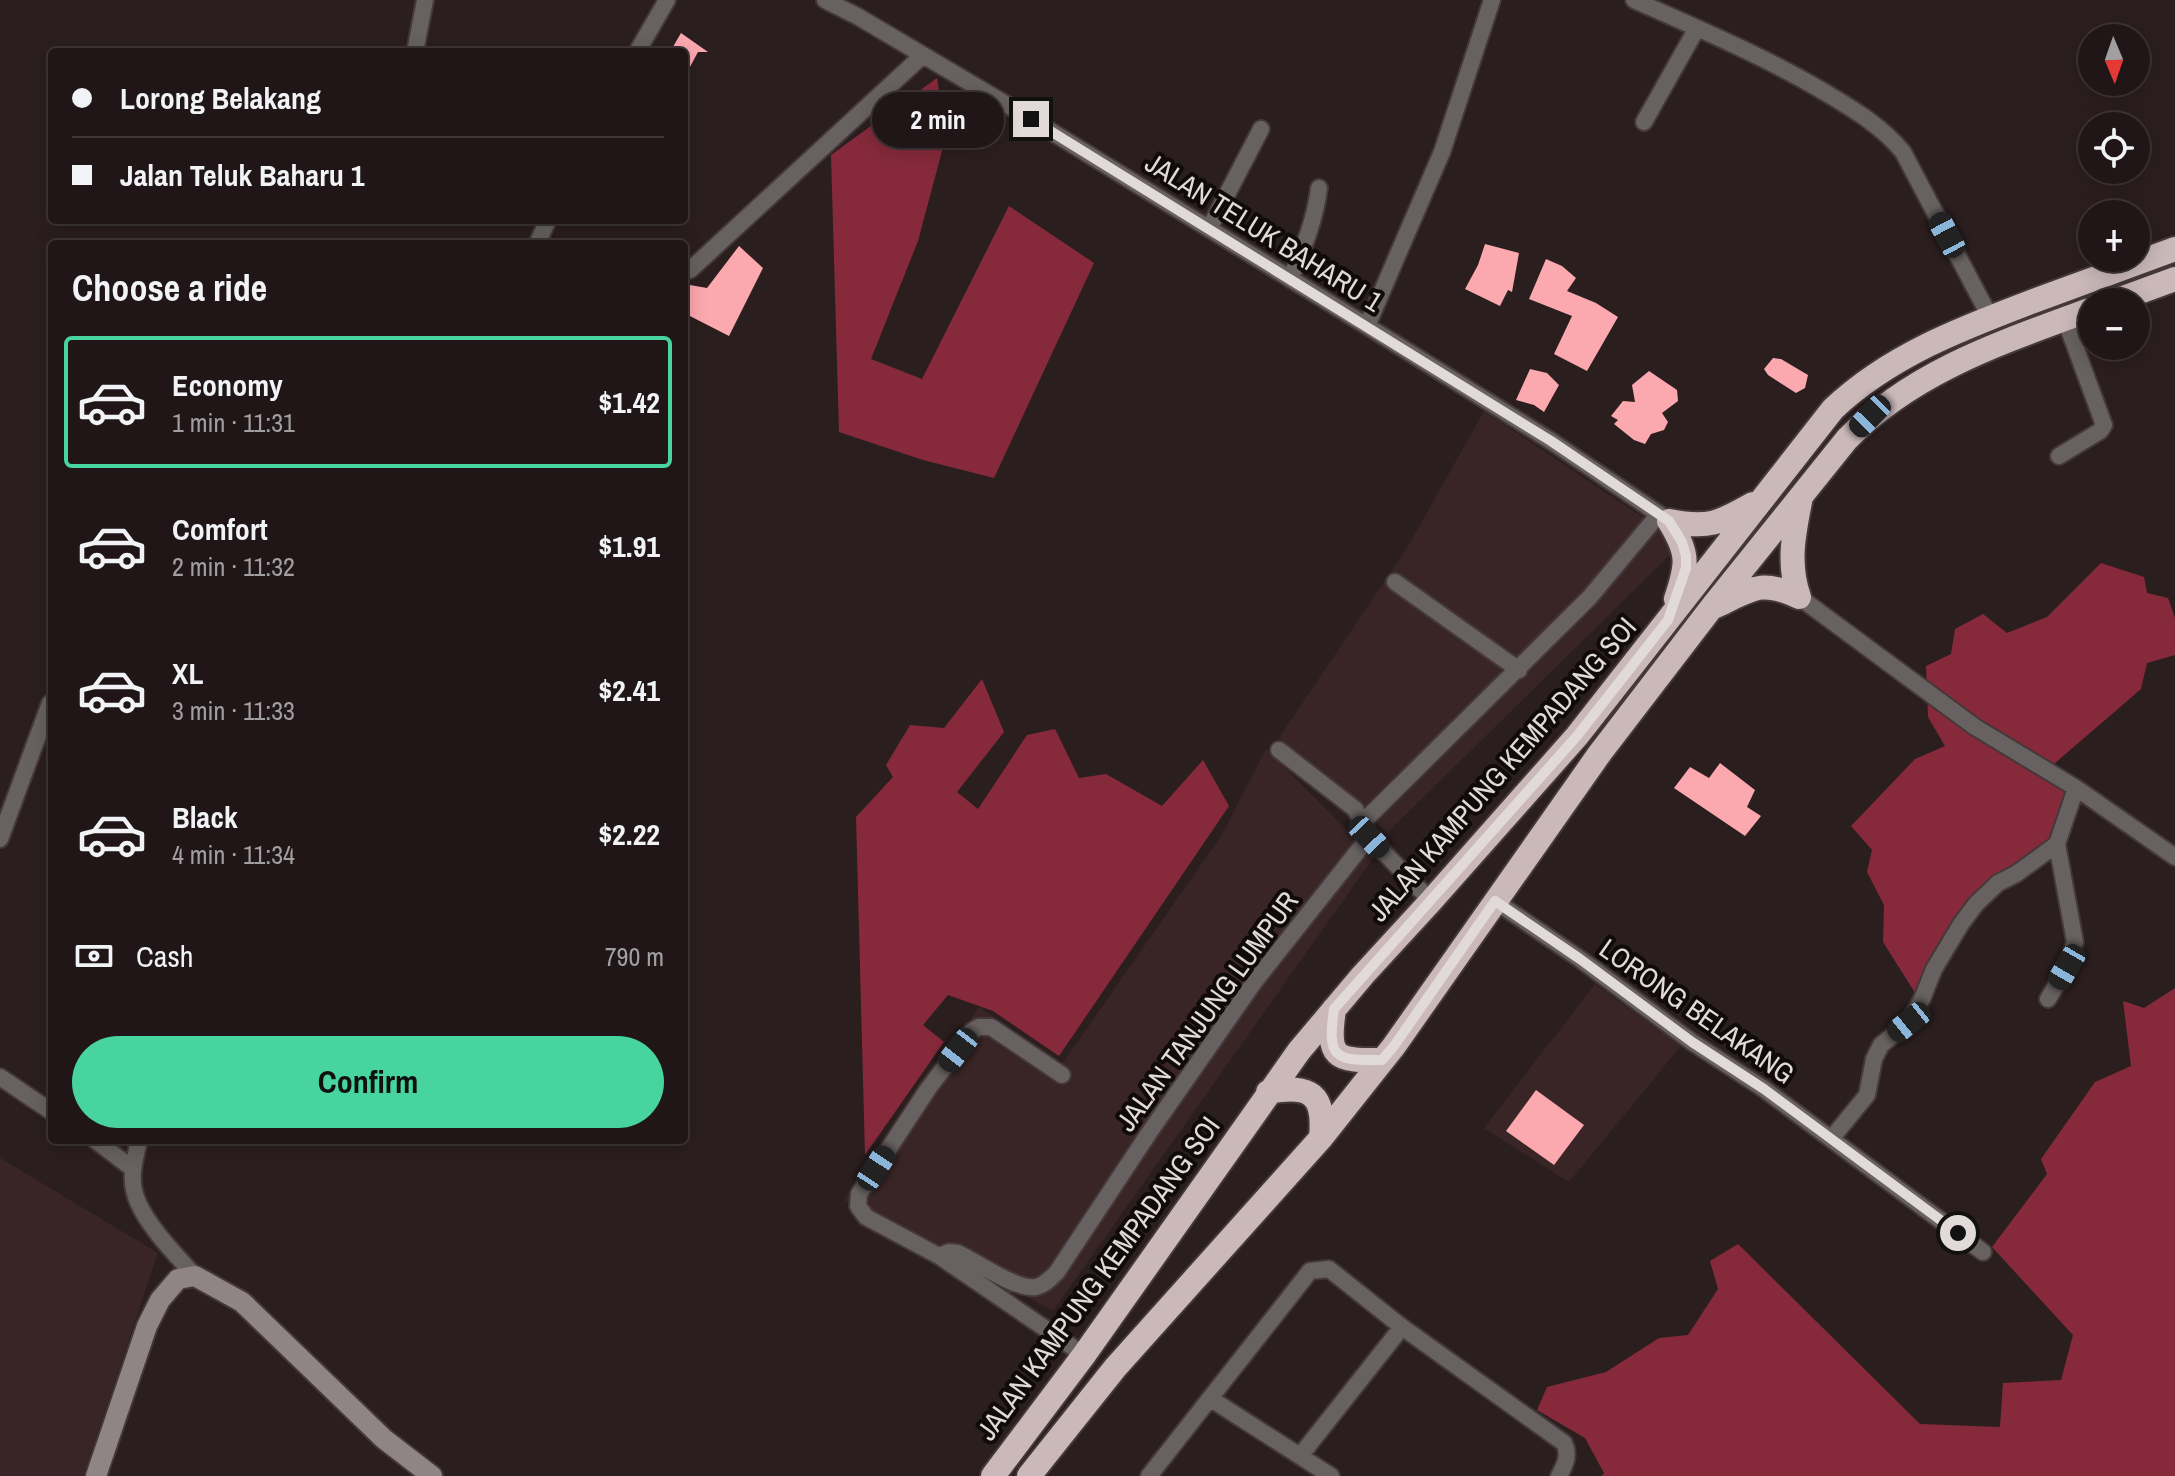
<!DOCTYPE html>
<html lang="en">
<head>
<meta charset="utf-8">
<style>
  body { margin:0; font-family:"Archivo Narrow",sans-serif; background:#281f20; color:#f1f3f6; height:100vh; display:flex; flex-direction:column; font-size:30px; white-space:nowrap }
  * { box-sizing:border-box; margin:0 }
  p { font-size:26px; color:#a29fa1 }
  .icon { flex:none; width:44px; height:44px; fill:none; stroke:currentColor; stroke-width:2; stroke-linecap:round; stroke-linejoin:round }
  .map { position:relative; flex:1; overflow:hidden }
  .details { position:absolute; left:48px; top:240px; width:640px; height:904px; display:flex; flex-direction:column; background:#201617; border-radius:8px; box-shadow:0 4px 20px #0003,0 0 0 2px #3d3536 }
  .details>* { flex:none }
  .banner { position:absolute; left:48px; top:48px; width:640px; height:176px; border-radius:8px; box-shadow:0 4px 20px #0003,0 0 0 2px #3d3536; display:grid; align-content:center; height:176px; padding:0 24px; background:#201617 }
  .needle { width:52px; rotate:178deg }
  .controls { position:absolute; left:2078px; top:24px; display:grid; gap:16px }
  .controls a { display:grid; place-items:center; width:72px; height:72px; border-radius:50%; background:#201617; box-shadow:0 4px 20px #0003,0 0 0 2px #3d3536; font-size:40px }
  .end { position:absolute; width:36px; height:36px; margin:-18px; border:10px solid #e2d9d9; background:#111; box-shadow:0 0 0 4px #111 }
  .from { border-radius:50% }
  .bubble { position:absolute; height:56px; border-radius:28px; background:#201617; box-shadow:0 4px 20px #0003,0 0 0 2px #3d3536; font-size:26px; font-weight:700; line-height:56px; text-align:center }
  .car { position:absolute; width:24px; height:48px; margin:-24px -12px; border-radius:10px; box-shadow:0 0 6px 2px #0007; background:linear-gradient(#222 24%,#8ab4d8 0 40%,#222 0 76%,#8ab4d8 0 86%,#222 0) }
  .banner b { display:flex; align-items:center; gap:28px; height:76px; font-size:30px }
  .banner b+b { border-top:2px solid #3d3536 }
  .banner i { width:20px; height:20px; background:#f1f3f6 }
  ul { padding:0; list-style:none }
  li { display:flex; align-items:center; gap:24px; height:132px; margin:0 16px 12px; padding:0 8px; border:4px solid transparent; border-radius:8px }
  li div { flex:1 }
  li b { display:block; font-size:30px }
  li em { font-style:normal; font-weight:700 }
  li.current { border-color:#47d49e }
  li>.icon { width:72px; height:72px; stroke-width:1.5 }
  h2 { padding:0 24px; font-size:36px; line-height:96px }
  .pay { display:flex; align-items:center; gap:20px; height:88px; padding:0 24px; font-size:30px }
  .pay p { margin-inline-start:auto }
  .cta { display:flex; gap:16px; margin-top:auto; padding:16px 24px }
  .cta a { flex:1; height:92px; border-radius:48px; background:#47d49e; color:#111; font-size:32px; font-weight:700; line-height:92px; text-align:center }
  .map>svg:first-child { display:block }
  .built { fill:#392526 }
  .forest { fill:#862a3b }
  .building { fill:#fca8af }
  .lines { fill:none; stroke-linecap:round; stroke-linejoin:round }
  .street-casing { stroke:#453839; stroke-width:20 }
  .secondary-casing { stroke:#453839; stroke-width:24 }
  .highway-casing { stroke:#453839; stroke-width:28 }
  .street { stroke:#686161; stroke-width:16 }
  .secondary { stroke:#908585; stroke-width:20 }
  .highway { stroke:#cbb9ba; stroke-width:24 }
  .route { stroke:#e2d9d9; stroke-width:10 }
  .labels { text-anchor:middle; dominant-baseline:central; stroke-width:8; stroke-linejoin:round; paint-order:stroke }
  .street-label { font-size:28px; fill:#e2d9d9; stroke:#100a0a }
</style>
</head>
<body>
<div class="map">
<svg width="2175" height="1476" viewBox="0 0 2175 1476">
  <rect width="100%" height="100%" fill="#2b1e1f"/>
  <!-- built -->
  <path class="built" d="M1484 411 1662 530 1674 551 1387 833 1279 738 1408 546Z
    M1266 749 1374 857 1053 1311 844 1200 979 1007 1062 1064 1221 836Z
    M1595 984 1681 1046 1569 1182 1484 1128Z
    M0 1158 158 1253 83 1476H0Z"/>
  <!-- forest -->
  <path class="forest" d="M937 78 946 136 918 241 871 359 922 379 1009 206 1094 263 994 478 923 460 839 432 831 155Z
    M2101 563 2144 577 2147 593 2168 598 2175 618V655L2147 663 2141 689 2040 776 2067 793 2050 842 1986 884 1917 996 1883 942 1884 905 1867 872 1872 850 1851 826 1915 759 1945 746 1928 717 1926 666 1951 654 1955 629 1983 614 2007 633 2047 617Z
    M982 679 1004 732 957 792 978 809 1027 735 1055 729 1079 778 1106 774 1162 806 1203 760 1229 806 1059 1056 993 1011 948 995 923 1025 944 1042 865 1155 856 817 893 777 886 765 910 725 944 728Z
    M2175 988V1476H1602L1604 1473 1585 1438 1537 1410 1547 1387 1606 1372 1659 1338 1688 1335 1718 1289 1710 1261 1738 1244 1920 1424 2000 1427 2003 1383 2061 1380 2073 1335 1992 1247 2047 1174 2041 1159 2095 1082 2131 1066 2123 1001 2144 1008Z"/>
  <!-- building -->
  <path class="building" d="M681 33 708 52H698L684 78V52H670Z
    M1485 244 1519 253 1512 292 1508 290 1500 306 1465 289 1478 265Z
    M739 246 763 268 729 336 684 313V284L707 288Z
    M1546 259 1562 266 1576 278 1567 291 1596 303 1618 317 1587 371 1554 354 1572 316 1529 299Z
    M1773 358 1781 359 1808 375 1805 388 1796 393 1768 375 1764 369Z
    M1530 369 1547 373 1559 385 1544 412 1534 405 1516 400Z
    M1649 371 1677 390 1678 401 1662 413 1668 422 1664 430 1651 434 1645 444 1634 440 1614 424 1618 420 1611 416 1623 401 1635 402 1632 385Z
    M1720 763 1755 790 1747 807 1761 816 1745 836 1674 788 1690 767 1709 778Z
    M1536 1090 1584 1125 1554 1165 1506 1131Z"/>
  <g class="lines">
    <defs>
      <path id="street" d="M825 0 857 16 1031 119 1367 326 1551 441 1669 521
        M1634 0C1697 28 1761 55 1821 90 1851 108 1881 125 1903 152L1990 317
        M415 52 425 0
        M637 52 667 0
        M1644 122 1697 28
        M1209 229 1261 129
        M537 244 548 220
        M690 270 922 56
        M1290 279C1303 249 1315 221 1319 188
        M1367 326 1442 152 1492 0
        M2059 456 2100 431 2104 425 2065 319
        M1395 582 1519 670
        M1799 597 1975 727 2076 788 2175 857
        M1279 750 1355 809 1367 832
        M1362 823 1590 597 1659 514
        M0 839 50 703
        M1495 901 1580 959 1692 1042 1764 1089 1983 1252
        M2048 999 2067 967 2075 942 2057 844
        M1062 1075 991 1027H979L972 1031 928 1089 859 1194 858 1206 866 1217 939 1256 949 1252 958 1253C977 1262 1016 1290 1036 1287 1045 1285 1051 1278 1057 1272L1149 1133 1255 981 1369 837 1431 901
        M0 1077 52 1112
        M1831 1139 1867 1095 1874 1059 1881 1045 1909 1022 1922 999 1934 969 1961 924 1976 904 1998 883 2016 874 2057 844 2076 788
        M95 1140 133 1169
        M139 1140C136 1156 130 1173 134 1190 140 1219 175 1254 195 1276
        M939 1256 1084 1355
        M1211 1399 1331 1476
        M1300 1456 1402 1327
        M1149 1476 1310 1271 1329 1269 1402 1327 1564 1443C1570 1455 1565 1465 1559 1476"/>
      <path id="secondary" d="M96 1476 147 1326 160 1300 178 1279 195 1276 242 1302 384 1439 432 1476"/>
      <path id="highway" d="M2112 302 2175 279
        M1669 521C1689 553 1688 564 1676 599
        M1669 521C1708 529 1720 523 1753 504
        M1799 597C1787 563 1794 532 1801 497
        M1716 606C1752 589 1761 579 1799 597
        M1334 1009C1327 1058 1334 1061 1382 1060
        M1268 1092C1311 1084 1325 1094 1321 1138
        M993 1476 1084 1355 1299 1051 1363 975 1431 901 1577 736 1833 409C1889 356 1960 329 2031 302 2079 284 2127 267 2175 249
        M1029 1476 1115 1368 1321 1138 1394 1046 1600 753 1712 607 1847 439C1915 370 2003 342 2092 309"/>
    </defs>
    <!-- street casing -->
    <use href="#street" class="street-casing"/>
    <!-- secondary casing -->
    <use href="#secondary" class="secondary-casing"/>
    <!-- highway casing -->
    <use href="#highway" class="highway-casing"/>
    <!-- street -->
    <use href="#street" class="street"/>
    <!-- secondary -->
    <use href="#secondary" class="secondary"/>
    <!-- highway -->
    <use href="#highway" class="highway"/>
  </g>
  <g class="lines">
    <!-- route -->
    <path class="route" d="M1031 119 1551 441 1669 521 1682 542 1686 556V568L1668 620 1577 736 1334 1009C1327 1058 1334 1061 1382 1060L1394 1046 1495 901 1580 959 1692 1042 1764 1089 1958 1233"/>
  </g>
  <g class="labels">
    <!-- street labels -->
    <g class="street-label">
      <text transform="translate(1264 232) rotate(32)">JALAN TELUK BAHARU 1</text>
      <text transform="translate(1502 769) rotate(-49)">JALAN KAMPUNG KEMPADANG SOI</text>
      <text transform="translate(1207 1011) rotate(-54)">JALAN TANJUNG LUMPUR</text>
      <text transform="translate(1697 1011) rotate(35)">LORONG BELAKANG</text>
      <text transform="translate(1098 1278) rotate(-54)">JALAN KAMPUNG KEMPADANG SOI</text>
    </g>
  </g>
</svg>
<div class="controls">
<a><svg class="needle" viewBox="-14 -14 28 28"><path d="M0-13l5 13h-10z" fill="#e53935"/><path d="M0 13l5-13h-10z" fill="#a29fa1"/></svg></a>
<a><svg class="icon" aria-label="locate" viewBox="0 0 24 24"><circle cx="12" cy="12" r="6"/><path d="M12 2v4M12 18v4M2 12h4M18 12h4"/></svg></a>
<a>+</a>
<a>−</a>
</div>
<i class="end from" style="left:1958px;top:1233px"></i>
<i class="end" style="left:1031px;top:119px"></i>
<div class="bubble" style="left:872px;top:92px;width:132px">2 min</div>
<i class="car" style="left:1947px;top:235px;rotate:332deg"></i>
<i class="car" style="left:1870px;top:416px;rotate:224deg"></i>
<i class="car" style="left:1369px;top:837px;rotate:137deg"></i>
<i class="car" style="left:2067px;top:967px;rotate:210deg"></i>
<i class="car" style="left:1909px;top:1022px;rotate:231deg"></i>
<i class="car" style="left:958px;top:1050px;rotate:218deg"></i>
<i class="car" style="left:876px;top:1168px;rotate:33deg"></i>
<div class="banner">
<b><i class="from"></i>Lorong Belakang</b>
<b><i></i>Jalan Teluk Baharu 1</b>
</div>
<section class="details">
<h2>Choose a ride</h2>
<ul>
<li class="current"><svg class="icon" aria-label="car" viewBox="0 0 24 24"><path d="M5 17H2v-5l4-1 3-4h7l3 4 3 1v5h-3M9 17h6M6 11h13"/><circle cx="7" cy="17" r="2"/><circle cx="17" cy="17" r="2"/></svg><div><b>Economy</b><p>1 min · 11:31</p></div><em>$1.42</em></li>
<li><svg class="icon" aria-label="car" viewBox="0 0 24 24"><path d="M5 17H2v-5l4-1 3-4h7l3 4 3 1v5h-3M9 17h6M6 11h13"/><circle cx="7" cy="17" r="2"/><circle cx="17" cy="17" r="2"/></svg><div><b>Comfort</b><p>2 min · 11:32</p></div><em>$1.91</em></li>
<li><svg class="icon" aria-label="car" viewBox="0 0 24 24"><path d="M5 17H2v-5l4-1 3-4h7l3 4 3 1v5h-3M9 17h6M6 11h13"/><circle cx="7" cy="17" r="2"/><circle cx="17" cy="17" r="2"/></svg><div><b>XL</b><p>3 min · 11:33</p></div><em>$2.41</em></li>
<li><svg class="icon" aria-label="car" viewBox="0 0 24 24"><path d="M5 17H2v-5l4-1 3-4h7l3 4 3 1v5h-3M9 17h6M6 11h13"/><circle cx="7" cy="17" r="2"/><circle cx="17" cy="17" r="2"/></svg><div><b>Black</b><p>4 min · 11:34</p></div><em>$2.22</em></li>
</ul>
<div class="pay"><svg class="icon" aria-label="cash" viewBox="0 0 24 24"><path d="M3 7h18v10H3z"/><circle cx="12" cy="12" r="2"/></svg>Cash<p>790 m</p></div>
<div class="cta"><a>Confirm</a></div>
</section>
</div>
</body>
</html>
